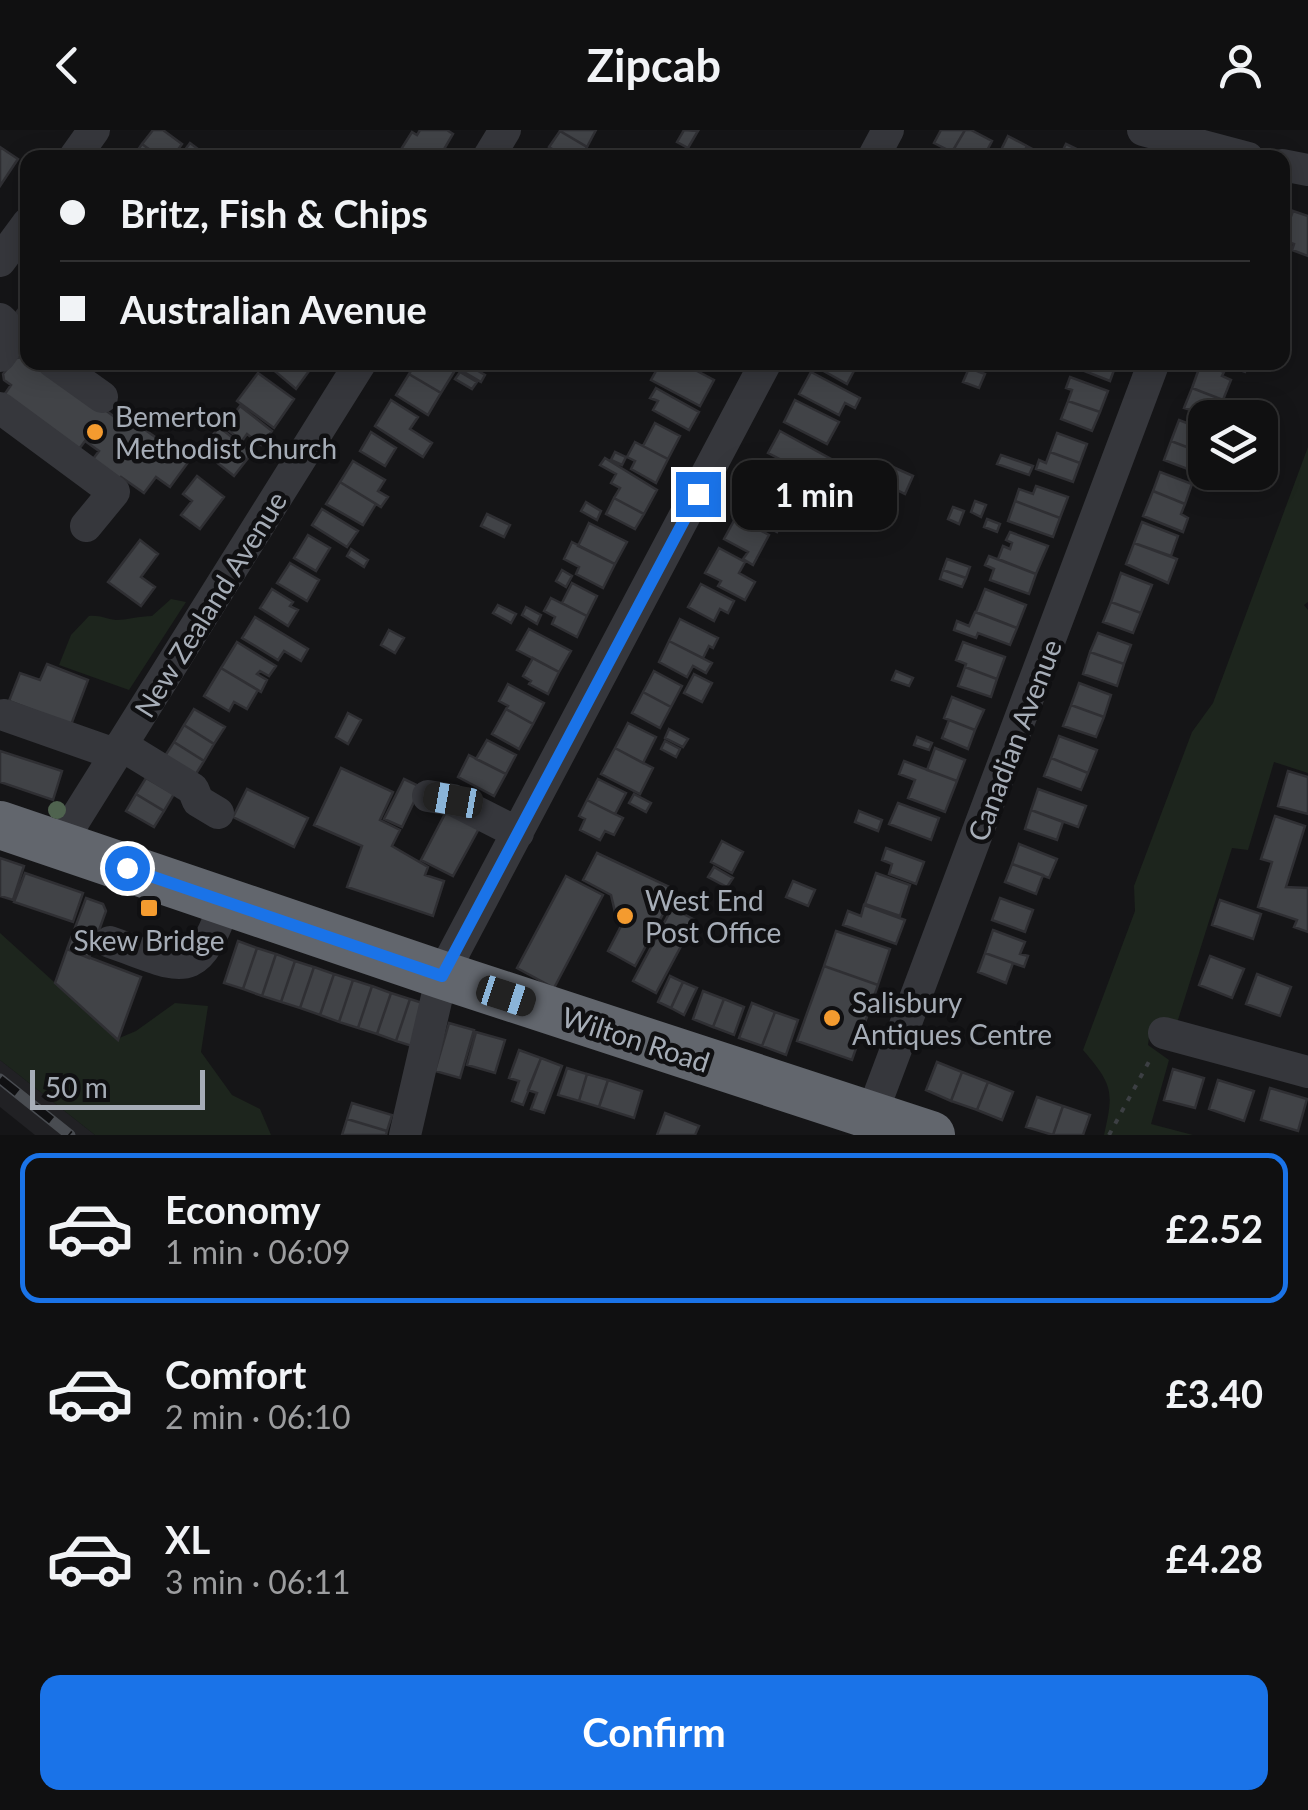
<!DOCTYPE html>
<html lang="en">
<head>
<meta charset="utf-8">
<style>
  body { margin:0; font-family:Lato,sans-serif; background:#1e1e1f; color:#f1f3f6; height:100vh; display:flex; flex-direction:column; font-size:38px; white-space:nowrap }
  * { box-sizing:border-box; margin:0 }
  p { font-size:32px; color:#9c9d9f }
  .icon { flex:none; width:55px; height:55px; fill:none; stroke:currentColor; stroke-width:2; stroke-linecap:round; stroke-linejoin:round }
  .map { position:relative; height:1005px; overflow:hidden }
  .side { display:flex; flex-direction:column; background:#101011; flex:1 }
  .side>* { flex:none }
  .hud { position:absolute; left:20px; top:20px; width:1270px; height:220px; border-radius:20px; box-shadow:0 5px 25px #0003,0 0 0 2px #303031; display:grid; align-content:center; height:220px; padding:0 40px; background:#101011 }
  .controls { position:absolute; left:1188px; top:270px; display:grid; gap:20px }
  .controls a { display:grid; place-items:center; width:90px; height:90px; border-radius:20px; background:#101011; box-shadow:0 5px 25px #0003,0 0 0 2px #303031; font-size:50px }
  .scale { position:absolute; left:30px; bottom:25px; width:175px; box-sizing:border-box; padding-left:10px; border:5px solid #a6adb7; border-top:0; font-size:28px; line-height:35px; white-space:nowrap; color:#a6adb7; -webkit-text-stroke:8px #101012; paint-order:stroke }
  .end { position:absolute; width:45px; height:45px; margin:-22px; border:12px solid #1a73e8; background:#fff; box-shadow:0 0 0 5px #fff }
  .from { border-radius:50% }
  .bubble { position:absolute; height:70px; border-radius:20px; background:#101011; box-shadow:0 5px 25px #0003,0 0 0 2px #303031; font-size:32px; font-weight:700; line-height:70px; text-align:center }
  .car { position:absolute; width:30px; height:60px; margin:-30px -15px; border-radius:12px; box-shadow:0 0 8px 2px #0007; background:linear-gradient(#222 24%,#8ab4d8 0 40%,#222 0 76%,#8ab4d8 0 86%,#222 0) }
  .hud b { display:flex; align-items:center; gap:35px; height:95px; font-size:38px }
  .hud b+b { border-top:2px solid #303031 }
  .hud i { width:25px; height:25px; background:#f1f3f6 }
  ul { padding:18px 0 0; list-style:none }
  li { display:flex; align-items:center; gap:30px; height:150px; margin:0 20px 15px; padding:0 20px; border:5px solid transparent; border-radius:20px }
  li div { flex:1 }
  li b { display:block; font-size:38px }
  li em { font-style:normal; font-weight:700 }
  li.selected { border-color:#1a73e8 }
  li>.icon { width:90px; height:90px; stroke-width:1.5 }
  .primary-button { display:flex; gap:20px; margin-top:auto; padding:20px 40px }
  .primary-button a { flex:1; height:115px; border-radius:20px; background:#1a73e8; color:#fff; font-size:40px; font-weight:700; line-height:115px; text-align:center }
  header { display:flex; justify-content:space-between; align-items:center; height:130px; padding:0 40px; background:#101011; font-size:45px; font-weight:700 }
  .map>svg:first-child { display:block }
  .built { fill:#212124 }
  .green { fill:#1d251d }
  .building { fill:#414347; stroke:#2f2f33; stroke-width:2.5 }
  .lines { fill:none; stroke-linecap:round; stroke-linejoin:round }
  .path { stroke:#3c3f43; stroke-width:4; stroke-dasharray:5 8; stroke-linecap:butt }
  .minor { stroke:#36373c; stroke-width:32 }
  .highway { stroke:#62666d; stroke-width:48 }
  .rail-casing { stroke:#494c51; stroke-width:11 }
  .rail { stroke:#101012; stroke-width:8; stroke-dasharray:22; stroke-linecap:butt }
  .tree { fill:#4f634f }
  .route { stroke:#1a73e8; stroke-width:12 }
  .poi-dot { fill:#f49b2f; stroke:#101012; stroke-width:4 }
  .labels { text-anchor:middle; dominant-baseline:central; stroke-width:9; stroke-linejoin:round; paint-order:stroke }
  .poi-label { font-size:28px; fill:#a6adb7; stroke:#101012; text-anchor:start }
  .street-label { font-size:28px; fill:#a6adb7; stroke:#101012 }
</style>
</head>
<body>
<header><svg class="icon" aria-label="back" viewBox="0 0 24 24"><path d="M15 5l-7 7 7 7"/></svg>Zipcab<svg class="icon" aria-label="person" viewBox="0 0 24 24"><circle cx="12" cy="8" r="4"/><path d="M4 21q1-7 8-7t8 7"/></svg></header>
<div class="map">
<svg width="1308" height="1005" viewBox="0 0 1308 1005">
  <rect width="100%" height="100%" fill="#151517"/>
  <!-- built -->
  <path class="built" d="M0 930 95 1005H35L0 977Z"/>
  <!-- green -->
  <path class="green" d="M1308 317V472L1304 475 1308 480V643L1274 632 1248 720 1232 718 1177 893 1150 900 1148 915 1169 930 1151 994 1193 1005H1104C1114 961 1113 955 1083 920L1135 781 1134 756 1192 602 1213 573Z
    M171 469 186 472 129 560 59 535 71 505 89 486C100 485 106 489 116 490 127 490 139 486 152 486Z
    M0 803 117 909 136 901 175 873 208 876 201 922 232 965 260 979 271 1005H95L0 930Z"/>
  <!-- building -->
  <path class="building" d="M153 0H163L182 14 172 28H161L142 14Z
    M420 0H447L453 4 443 21 447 23 444 28H409L400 21 412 2 417 5Z
    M596 0 587 17 560 1V0Z
    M684 0 698 1 688 18 677 12Z
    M941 0H965L952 22 934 13Z
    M965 0H971L992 11 983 28H961L952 22Z
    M560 1 587 17 580 28H566L549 17Z
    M1008 6 1027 16 1021 28H997Z
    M190 13 207 26 205 28H193L184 21Z
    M142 14 161 28H132Z
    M1066 14 1081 21 1077 28H1059Z
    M1027 16 1049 28H1021Z
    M0 17 18 29 0 56Z
    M1282 76 1293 81 1282 110Z
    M1293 81 1308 86V126L1292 120 1294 114 1282 110Z
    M28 167V191L16 183Z
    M23 227 28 232H39L123 293 127 287 189 331 170 357 156 347 144 363 121 347 114 357 87 337 99 321 85 311 74 326 0 271 11 255 4 250 3 244 16 228Z
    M264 232H298L309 241 296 259Z
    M416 232H439L454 242 441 263 409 244Z
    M661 232H680L714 250 700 276 651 250Z
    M815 232H851L856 237 847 254 813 235Z
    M1075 232H1117L1110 251 1074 237Z
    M1249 232 1245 242 1227 235 1224 242 1201 233Z
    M1201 233 1224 242 1222 246 1231 250 1223 270 1192 258Z
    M468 235 485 245 481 252 464 242Z
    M969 238 985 244 979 258 963 252Z
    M460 242 477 252 472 259 455 249Z
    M811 242 860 268 855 278 845 273 839 285 799 264Z
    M258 243 294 269 274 298 237 271Z
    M409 244 441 263 428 285 396 265Z
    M1070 247 1108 261 1100 282 1068 271 1072 260 1066 258Z
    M656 258 699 282 689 300 653 280 658 271 650 268Z
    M1192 258 1223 270 1216 288 1184 278Z
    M391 270 418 287 410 299 432 313 423 327 375 296Z
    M795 270 839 292 827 314 784 292Z
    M1068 271 1100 282 1092 301 1061 289Z
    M240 276 272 301 261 315 247 304 242 311 224 297Z
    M1179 290 1205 300V324L1171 311Z
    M655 293 680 306 668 329 643 316Z
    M219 297 252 323 234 346 201 320Z
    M780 301 833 330 829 337 815 330 811 337 825 344 819 355 805 347 807 343 768 323Z
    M371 302 396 318 385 336 360 321Z
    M1057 303 1087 314 1080 333 1050 322Z
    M1171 311 1205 324 1198 343 1164 330Z
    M635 312 668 329 656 353 631 339 635 331 627 327Z
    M615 322 626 327 622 335 611 330Z
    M1050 322 1080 333 1073 352 1036 339 1039 330 1046 333Z
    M1001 325 1033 336 1029 345 997 334Z
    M605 328 657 360 644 384 614 368 620 358 611 353 616 344 600 335Z
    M764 330 803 350 792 372 753 352Z
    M353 331 385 350 378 361 388 367 381 377 340 352Z
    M893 337 913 346 905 364 885 354Z
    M1160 342 1192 354 1185 374 1153 361Z
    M197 346 224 367 200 399 181 385 192 371 183 364Z
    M340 352 376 374 363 395 326 374Z
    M1036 356 1068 367 1060 388 1015 371 1019 359 1033 364Z
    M750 357 789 378 777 402 737 381Z
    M1153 361 1185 374 1181 384 1188 388 1183 402 1143 386Z
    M614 368 644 384 635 399 606 384Z
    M975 371 986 375 981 387 971 382Z
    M1015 371 1060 388 1053 407 1008 391Z
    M586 372 601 381 597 390 581 381Z
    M953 377 964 381 959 394 948 389Z
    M322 379 358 401 347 417 312 395Z
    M487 384 510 395 504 407 481 396Z
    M736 387 769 405 753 435 743 429 748 422 724 409Z
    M987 389 1000 394 997 402 984 397Z
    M1142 392 1178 406 1171 426 1134 413Z
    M589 393 627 412 615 434 578 416Z
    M1010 402 1048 416 1036 444 998 429 1003 416 1010 419 1012 413 1006 410Z
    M308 405 330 418 316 441 294 428Z
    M140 410 158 424 141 447 155 457 141 476 108 452Z
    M572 412 615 434 603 458 576 444 579 437 564 429Z
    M1134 413 1177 429 1168 453 1126 434Z
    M719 418 745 432 739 443 755 452 745 470 718 456 721 451 705 443Z
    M351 419 368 430 364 437 347 426Z
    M989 426 1036 444 1029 464 990 450 994 439 985 435Z
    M947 429 970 437 966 448 943 440Z
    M290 433 319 450 307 471 277 453Z
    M562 440 572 446 566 457 556 451Z
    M943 440 966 448 962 457 940 449Z
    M1121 443 1152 455 1141 483 1111 472Z
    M572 453 597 466 587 486 562 473Z
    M701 454 734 471 728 483 720 479 714 491 688 477Z
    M272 459 293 472 290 476 298 480 288 496 260 478Z
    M985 459 1026 475 1017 498 976 482Z
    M551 468 587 486 577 507 552 494 555 487 544 481Z
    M1111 472 1141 483 1133 503 1103 492Z
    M498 475 516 484 511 493 493 483Z
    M526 477 541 485 537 494 522 485Z
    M975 482 1017 498 1010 515 978 503 976 508 954 500 957 491 969 496Z
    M255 487 308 519 301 531 284 521 278 530 242 508Z
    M680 489 718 508 713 518 709 516 703 528 669 511Z
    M529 499 571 521 559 542 517 520Z
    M389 500 404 508 395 523 381 515Z
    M1098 503 1131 515 1124 534 1090 522Z
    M669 511 712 533 706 543 693 536 687 547 659 532Z
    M237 512 276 536 269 546 260 541 257 544 267 550 261 562 221 538Z
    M963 512 1005 527 997 549 965 537 966 534 956 530Z
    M1090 522 1124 534 1117 556 1083 544Z
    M533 528 559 542 548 564 529 554 531 551 523 546Z
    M47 534 88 550 71 595 9 571 20 543 40 550Z
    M965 537 997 549 991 567 958 556Z
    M221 538 258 560 247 579 234 572 229 581 204 566Z
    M654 541 682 556 671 577 643 562Z
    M896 541 913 548 909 556 892 550Z
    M694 544 712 553 702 572 684 563Z
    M1079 553 1111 565 1104 587 1071 575Z
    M508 554 544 573 533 594 506 579 508 576 499 571Z
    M643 562 671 577 660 598 632 583Z
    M952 567 984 580 975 600 944 588Z
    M1071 575 1104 587 1096 607 1063 596Z
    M194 579 225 597 214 614 184 595Z
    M506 579 533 594 519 619 492 604Z
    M348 583 361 590 348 614 336 607Z
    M949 590 975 600 968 619 942 608Z
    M628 593 656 607 643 633 615 618Z
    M184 595 214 614 204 631 174 612Z
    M669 599 688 609 683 617 665 608Z
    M1059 606 1097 620 1088 643 1051 628Z
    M917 607 932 613 929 620 914 615Z
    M487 610 516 625 506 644 476 629Z
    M665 611 680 619 676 627 661 619Z
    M174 612 204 631 194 647 163 629Z
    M615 618 653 638 640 664 601 644Z
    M935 618 965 630 957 651 927 640Z
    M0 621 62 641 53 670 0 652Z
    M469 625 506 644 494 666 458 647Z
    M1051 628 1088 643 1081 660 1044 646Z
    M904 631 957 651 945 682 908 668 915 650 899 644Z
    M341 638 393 662 380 690 400 700 392 716 428 737 425 745 444 751 433 786 347 757 362 716 314 695Z
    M1288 641 1308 647V684L1278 676Z
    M146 648 174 664 164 681 136 664Z
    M404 649 421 657 402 697 384 689Z
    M598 649 626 663 615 684 587 670Z
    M247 659 308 688 294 717 233 687Z
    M1038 659 1086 676 1078 697 1031 680Z
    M136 664 164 681 154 697 126 681Z
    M634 664 651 673 646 682 629 673Z
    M587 670 623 688 614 705 605 701 600 710 580 700 585 689 579 686Z
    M898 673 939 688 931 710 889 694Z
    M449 676 482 693 453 746 421 730Z
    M1031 680 1063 692 1057 710 1025 699Z
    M859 681 882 690 878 701 855 692Z
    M1275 686 1305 696 1286 757 1308 758V802L1294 797 1297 790 1258 777 1272 732 1261 729Z
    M722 711 743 722 732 743 711 732Z
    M1019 714 1057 729 1049 748 1012 734Z
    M886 718 924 732 916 754 889 744 892 734 882 730Z
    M597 723 676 760 635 836 608 821 622 794 615 782 611 765 583 750Z
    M0 728 24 736 13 770 0 766Z
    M1012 734 1043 745 1036 764 1005 752Z
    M714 737 733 748 727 757 708 747Z
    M25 743 83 763 73 792 14 772Z
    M876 743 910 755 900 786 865 774Z
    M566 746 603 765 554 858 517 838Z
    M793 751 815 760 808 776 786 767Z
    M86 768 103 774 106 781 89 828 67 819Z
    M1000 768 1033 780 1025 802 992 790Z
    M1220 770 1261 784 1253 809 1212 795Z
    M864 775 905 790 896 814 843 795 848 781 861 786Z
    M672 778 695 790 656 863 633 851Z
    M993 800 1025 812 1020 824 1028 826 1024 837 985 823Z
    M836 801 890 819 878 855 824 836Z
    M238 811 257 818 243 859 224 853Z
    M257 818 276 824 262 866 243 859Z
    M67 819 141 847 118 910 55 853Z
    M985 823 1013 833 1006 853 978 842Z
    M276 824 295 831 281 872 262 866Z
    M1210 826 1244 839 1232 868 1199 855Z
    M295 831 314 837 300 878 281 872Z
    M824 836 878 855 852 930 797 911Z
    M314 837 334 844 320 885 300 878Z
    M334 844 353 850 339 892 320 885Z
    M1257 844 1291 857 1280 886 1246 874Z
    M670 846 683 852 671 878 658 872Z
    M353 850 372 856 358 898 339 892Z
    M683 852 697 858 684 885 671 878Z
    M372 856 391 863 377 904 358 898Z
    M703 861 724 869 713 897 693 889Z
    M391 863 410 869 396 911 377 904Z
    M410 869 429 875 415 917 396 911Z
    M724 869 744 877 734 905 713 897Z
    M752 873 775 882 762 916 739 908Z
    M775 882 798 890 786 925 762 916Z
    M449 893 474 900 460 948 435 941Z
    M476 902 505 910 495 943 467 935Z
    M519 920 541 928 523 975 512 971 519 951 509 948Z
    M541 928 562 936 544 983 531 979 537 963 528 960Z
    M937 932 962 942 951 971 926 960Z
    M567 938 587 944 579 971 558 965Z
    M1173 939 1204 948 1195 978 1164 970Z
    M962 942 988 952 977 980 951 971Z
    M587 944 608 950 599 977 579 971Z
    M608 950 642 961 634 988 599 977Z
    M1218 950 1254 961 1244 991 1209 979Z
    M988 952 1013 962 1002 990 977 980Z
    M1270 958 1307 969 1298 1001 1261 990Z
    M1037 967 1063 976 1053 1005 1026 997Z
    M352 973 392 985 387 1001 347 989Z
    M1063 976 1090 985 1083 1005H1053Z
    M665 983 699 996 695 1005H657Z
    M347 989 387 1001 386 1005H342Z"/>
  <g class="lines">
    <!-- path -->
    <path class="path" d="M1109 1005 1152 926"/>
    <!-- minor -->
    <path class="minor" d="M1143 0 1248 28
      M74 28 94 0
      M488 28 505 0
      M873 28 888 0
      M1282 35 1308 40
      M0 131 28 93
      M0 189C14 201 10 213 0 226
      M53 232 102 267
      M0 278 114 362 86 396
      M4 585 115 624
      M121 615 193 659 198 671 218 683
      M428 666 453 670 518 703
      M59 715 361 232
      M110 812C185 838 196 855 226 770
      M1164 903 1308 942
      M871 986 1154 232
      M405 1005 442 845 766 232"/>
    <!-- highway -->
    <path class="highway" d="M0 695 442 845 931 1005"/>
    <defs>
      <path id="rail" d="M0 949 70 1005"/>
    </defs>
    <!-- rail casing -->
    <use href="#rail" class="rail-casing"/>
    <!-- rail -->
    <use href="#rail" class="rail"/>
  </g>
  <!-- trees -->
  <circle class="tree" cx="57" cy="680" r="9"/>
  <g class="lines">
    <!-- route -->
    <path class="route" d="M127 738 442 846 698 364"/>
  </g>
  <!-- markers -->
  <g class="poi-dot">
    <circle cx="95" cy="302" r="10"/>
    <rect x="139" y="768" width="20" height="20" rx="5"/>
    <circle cx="625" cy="786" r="10"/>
    <circle cx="832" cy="888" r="10"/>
  </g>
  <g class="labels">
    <!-- poi labels -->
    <g class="poi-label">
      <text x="115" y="286">Bemerton<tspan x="115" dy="32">Methodist Church</tspan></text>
      <text x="645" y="770">West End<tspan x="645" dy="32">Post Office</tspan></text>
      <text x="149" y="810" text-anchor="middle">Skew Bridge</text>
      <text x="852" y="872">Salisbury<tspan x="852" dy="32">Antiques Centre</tspan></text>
    </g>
    <!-- street labels -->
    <g class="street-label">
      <text transform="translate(210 474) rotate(-58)">New Zealand Avenue</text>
      <text transform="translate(1014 610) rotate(-69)">Canadian Avenue</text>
      <text transform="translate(636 909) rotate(18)">Wilton Road</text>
    </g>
  </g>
</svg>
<div class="controls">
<a><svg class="icon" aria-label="layers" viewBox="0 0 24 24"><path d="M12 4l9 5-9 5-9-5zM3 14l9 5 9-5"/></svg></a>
</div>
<div class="scale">50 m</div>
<i class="end from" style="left:127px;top:738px"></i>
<i class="end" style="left:698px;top:364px"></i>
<div class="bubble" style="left:732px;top:330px;width:165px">1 min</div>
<i class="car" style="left:453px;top:670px;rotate:280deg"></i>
<i class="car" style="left:506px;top:866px;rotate:108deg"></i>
<div class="hud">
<b><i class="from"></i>Britz, Fish &amp; Chips</b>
<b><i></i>Australian Avenue</b>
</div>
</div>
<section class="side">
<ul>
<li class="selected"><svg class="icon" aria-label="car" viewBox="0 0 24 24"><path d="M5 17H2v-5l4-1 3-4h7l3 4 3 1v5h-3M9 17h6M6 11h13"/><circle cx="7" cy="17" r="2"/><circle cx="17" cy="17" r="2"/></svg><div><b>Economy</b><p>1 min · 06:09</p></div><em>£2.52</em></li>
<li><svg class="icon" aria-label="car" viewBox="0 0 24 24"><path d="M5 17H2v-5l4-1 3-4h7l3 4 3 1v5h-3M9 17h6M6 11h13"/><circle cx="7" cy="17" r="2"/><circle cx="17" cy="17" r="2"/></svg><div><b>Comfort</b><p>2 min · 06:10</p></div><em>£3.40</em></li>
<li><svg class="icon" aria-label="car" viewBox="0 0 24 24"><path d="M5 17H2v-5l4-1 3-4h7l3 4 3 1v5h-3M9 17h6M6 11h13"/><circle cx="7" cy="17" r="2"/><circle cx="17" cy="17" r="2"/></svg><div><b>XL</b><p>3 min · 06:11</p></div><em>£4.28</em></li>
</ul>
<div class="primary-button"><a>Confirm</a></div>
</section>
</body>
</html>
